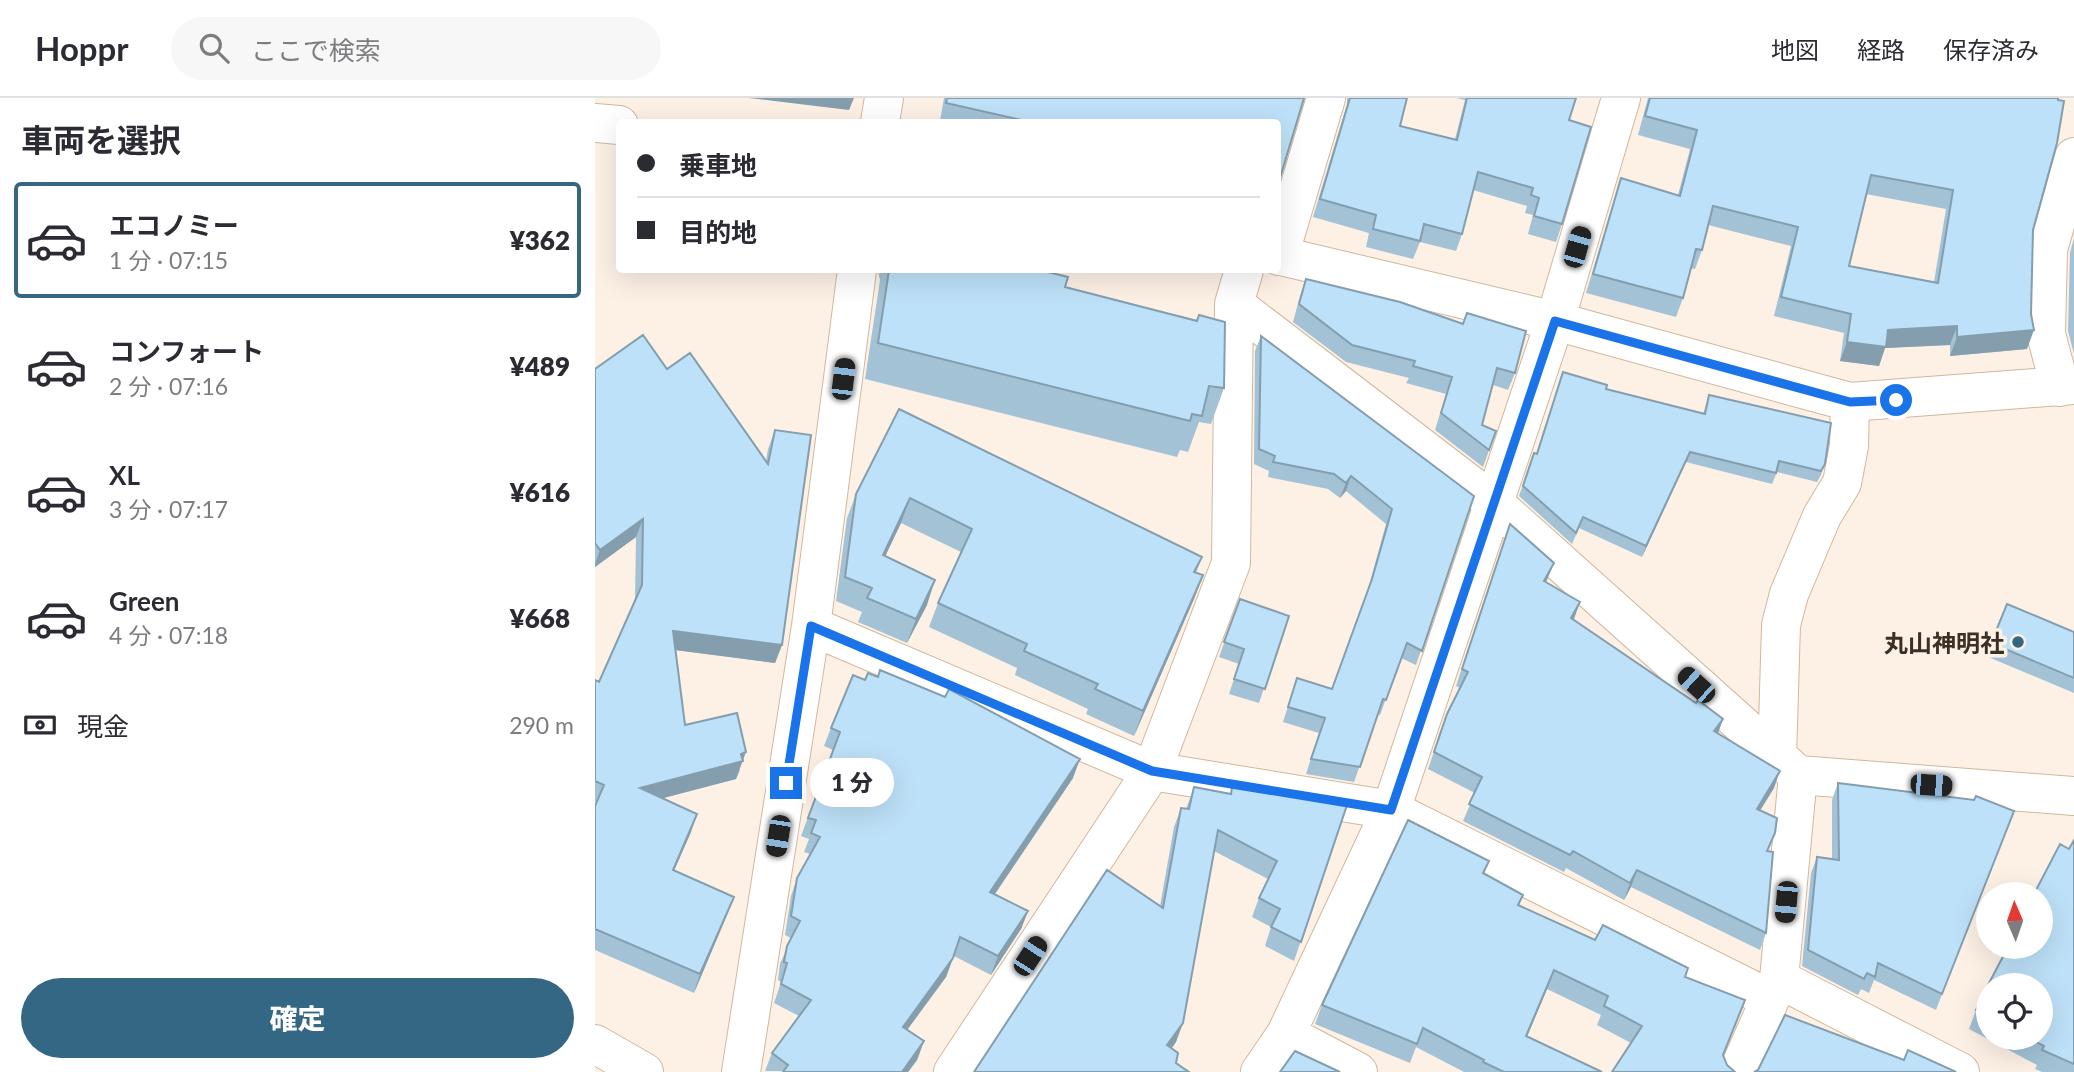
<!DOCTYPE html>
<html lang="ja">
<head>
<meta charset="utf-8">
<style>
  body { margin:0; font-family:Lato,"Noto Sans JP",sans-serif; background:#f7f7f7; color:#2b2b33; height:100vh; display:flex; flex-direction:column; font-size:26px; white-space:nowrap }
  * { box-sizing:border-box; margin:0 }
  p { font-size:23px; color:#7c7c81 }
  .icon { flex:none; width:38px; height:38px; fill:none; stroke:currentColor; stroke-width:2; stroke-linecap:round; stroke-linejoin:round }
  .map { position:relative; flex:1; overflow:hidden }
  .details { display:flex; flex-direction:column; background:#fff; width:595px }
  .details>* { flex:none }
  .banner { position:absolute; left:21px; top:21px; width:665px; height:154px; border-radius:7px; box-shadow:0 7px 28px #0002; display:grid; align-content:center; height:154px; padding:0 21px; background:#fff }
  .needle { width:46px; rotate:358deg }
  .buttons { position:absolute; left:1381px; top:784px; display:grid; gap:14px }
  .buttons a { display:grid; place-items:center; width:77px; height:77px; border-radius:50%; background:#fff; box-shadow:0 7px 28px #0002; font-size:35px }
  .end { position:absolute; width:32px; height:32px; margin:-16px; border:9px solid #1a73e8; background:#fff; box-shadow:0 0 0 4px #fff }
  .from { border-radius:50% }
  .bubble { position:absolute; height:49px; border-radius:24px; background:#fff; box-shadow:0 7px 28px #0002; font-size:23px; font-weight:800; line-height:49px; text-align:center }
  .car { position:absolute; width:21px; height:42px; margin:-21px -10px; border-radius:9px; box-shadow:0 0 5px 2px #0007; background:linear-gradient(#222 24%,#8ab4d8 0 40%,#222 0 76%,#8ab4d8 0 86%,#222 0) }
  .banner b { display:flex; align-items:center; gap:24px; height:66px; font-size:26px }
  .banner b+b { border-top:2px solid #e1e1e2 }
  .banner i { width:18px; height:18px; background:#2b2b33 }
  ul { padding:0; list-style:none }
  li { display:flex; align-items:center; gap:21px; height:116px; margin:0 14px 10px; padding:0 7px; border:4px solid transparent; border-radius:7px }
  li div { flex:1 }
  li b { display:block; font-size:26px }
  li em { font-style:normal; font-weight:800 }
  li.selected { border-color:#336784 }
  li>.icon { width:63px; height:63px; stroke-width:1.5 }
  h2 { padding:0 21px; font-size:32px; line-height:84px }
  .pay { display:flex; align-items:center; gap:18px; height:77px; padding:0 21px; font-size:26px }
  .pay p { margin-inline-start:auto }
  .button { display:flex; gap:14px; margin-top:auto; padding:14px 21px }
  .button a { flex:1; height:80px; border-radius:42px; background:#336784; color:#fff; font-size:28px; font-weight:800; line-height:80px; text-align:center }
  header { display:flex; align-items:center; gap:42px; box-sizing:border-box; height:98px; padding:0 35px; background:#fff; border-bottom:2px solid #e1e1e2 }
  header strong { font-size:33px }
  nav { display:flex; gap:38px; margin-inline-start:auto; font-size:24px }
  .search { width:490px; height:63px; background:#f7f7f7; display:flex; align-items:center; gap:18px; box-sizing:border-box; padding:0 24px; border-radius:38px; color:#7c7c81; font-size:26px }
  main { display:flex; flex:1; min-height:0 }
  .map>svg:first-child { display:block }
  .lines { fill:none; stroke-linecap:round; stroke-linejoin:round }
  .minor-casing { stroke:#d2b79b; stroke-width:40 }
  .tertiary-casing { stroke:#d2b79b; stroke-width:40 }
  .minor { stroke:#fff; stroke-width:38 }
  .tertiary { stroke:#fff; stroke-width:38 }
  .wall { fill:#a3c2d5; fill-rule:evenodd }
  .shaded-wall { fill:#849eae }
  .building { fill:#bde1f8; stroke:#849eae; stroke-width:2; fill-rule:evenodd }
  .route { stroke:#1a73e8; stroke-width:9 }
  .poi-dot { fill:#336784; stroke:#fdf1e6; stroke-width:2.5 }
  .labels { text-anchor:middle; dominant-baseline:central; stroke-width:7; stroke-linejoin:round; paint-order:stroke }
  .poi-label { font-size:24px; font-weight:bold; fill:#3b3025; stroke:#fdf1e6; text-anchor:end }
</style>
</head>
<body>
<header>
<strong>Hoppr</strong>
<div class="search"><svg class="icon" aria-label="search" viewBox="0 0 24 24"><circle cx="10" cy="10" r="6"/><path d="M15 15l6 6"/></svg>ここで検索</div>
<nav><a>地図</a><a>経路</a><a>保存済み</a></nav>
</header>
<main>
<section class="details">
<h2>車両を選択</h2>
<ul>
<li class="selected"><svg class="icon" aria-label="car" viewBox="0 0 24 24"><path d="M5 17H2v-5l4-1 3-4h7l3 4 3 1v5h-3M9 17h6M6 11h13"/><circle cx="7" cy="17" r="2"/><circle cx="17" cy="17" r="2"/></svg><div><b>エコノミー</b><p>1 分 · 07:15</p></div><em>¥362</em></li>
<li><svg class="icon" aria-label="car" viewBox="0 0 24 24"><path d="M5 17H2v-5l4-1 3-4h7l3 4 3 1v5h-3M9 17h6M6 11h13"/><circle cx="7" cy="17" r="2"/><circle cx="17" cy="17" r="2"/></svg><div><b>コンフォート</b><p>2 分 · 07:16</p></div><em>¥489</em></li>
<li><svg class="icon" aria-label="car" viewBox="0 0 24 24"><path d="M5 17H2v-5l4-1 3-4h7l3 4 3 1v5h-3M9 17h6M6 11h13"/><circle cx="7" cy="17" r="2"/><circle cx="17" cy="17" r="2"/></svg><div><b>XL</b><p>3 分 · 07:17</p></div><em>¥616</em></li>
<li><svg class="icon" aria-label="car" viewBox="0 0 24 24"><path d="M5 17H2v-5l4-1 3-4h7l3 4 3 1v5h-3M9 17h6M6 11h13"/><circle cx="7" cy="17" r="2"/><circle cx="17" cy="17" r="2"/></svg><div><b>Green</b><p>4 分 · 07:18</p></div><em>¥668</em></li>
</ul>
<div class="pay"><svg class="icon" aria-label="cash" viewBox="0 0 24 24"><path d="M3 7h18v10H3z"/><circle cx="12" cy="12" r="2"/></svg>現金<p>290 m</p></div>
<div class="button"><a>確定</a></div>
</section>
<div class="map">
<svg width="1479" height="974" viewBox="0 0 1479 974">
  <rect width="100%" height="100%" fill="#fdf1e6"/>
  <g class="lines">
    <defs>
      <path id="minor" d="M285 24 289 0
        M684 158 731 0
        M639 206 899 405 1203 677 1184 881 1143 974
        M1465 289 1451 236 1453 152 1479 59
        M216 528 557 673 796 712 1175 901
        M1182 660 1186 527 1194 496 1227 418 1247 385 1254 348 1255 304
        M1203 677 1479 698
        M1184 881 1365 974
        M691 936 763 974
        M0 946 49 974
        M146 974 216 528 262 172
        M358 974 557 673 636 465 639 206 649 172
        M665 974 691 936 796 712 960 223 1026 0"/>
      <path id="tertiary" d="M0 25 24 27
        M682 157 960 223 1255 304 1479 287"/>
    </defs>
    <!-- minor casing -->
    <use href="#minor" class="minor-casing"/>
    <!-- tertiary casing -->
    <use href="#tertiary" class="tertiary-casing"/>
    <!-- minor -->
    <use href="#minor" class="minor"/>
    <!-- tertiary -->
    <use href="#tertiary" class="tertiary"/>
  </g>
  <!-- wall -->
  <path class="wall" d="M349 0H709L682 24H353L345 23Z
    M752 0H812L805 28 860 41 870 2 861 0H981L974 22 967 126 961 144 933 136 938 117 930 115 932 108 878 92 867 136 861 153 825 144 818 161 771 149 774 135 718 119 752 6Z
    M1053 0H1463L1438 132 1432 251 1355 258V247L1290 250 1284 268 1245 263 1249 235 1179 218 1196 148 1113 127 1107 152 1100 171 1095 170 1088 200 1081 219 991 195 1020 99 1026 80 1083 97 1095 51 1043 37ZM1271 96 1351 111 1339 184 1254 168Z
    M1479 140V256L1473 233 1475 155Z
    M283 172H445L470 189 602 222 604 217 629 290 616 326 604 324 593 354 585 352 582 359 270 281 285 182Z
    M711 181 920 275 913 292 898 287 887 327 901 333 888 369 840 332 851 296 811 285 814 280 751 264 698 224 705 198Z
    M666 238 879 398 821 567 806 560 785 617 783 616 759 684 711 676 724 635 688 624 702 580 737 591 772 495 791 426 751 393 745 400 733 391 673 379 674 373 659 366 660 253Z
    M0 271 171 363 173 351 180 332 187 547 180 565 81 552 90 627 145 672 141 681 68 700 96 734 79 773 132 817 99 895 0 852V708L2 704H0V582L4 584 40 501 41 439 0 469Z
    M968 274 1011 291 1108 316 1114 297 1236 325 1226 377 1222 384 1182 374 1177 386 1091 364 1047 459 984 430 977 446 924 398 939 355 941 356Z
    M304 311 607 459 601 475 608 477 599 501 539 638 491 616 493 611 420 577 422 570 334 529 343 505 366 454 306 425 290 458 332 507 312 545 263 524 267 514 241 503 252 420 261 396Z
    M909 443 951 484 978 522 1101 605 1128 621 1123 635 1179 690 1165 713 1173 753 1171 835 1165 852 1036 789 1029 802 971 770 969 774 868 723 880 695 833 671 852 616 865 590 861 588Z
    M645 501 694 518 664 605 634 596 644 566 624 559Z
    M1479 534V595L1391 558 1396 545Z
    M236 630 478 680 400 796 433 813 426 831 396 877 359 858 351 879 312 932 329 943 322 962 313 974 170 973 177 955 204 918 179 905 186 884 183 882 185 866 196 840 190 837 196 798 202 780 215 756 209 754 214 741 206 738 238 652 229 648Z
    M1243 685 1419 713 1341 912 1279 882 1274 895 1266 891 1263 897 1207 868 1216 775 1222 759 1237 761V702Z
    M599 689 635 696 637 689 752 707 699 863 670 848 676 829 657 819 664 800 673 781 619 753 581 944 577 950 581 965 379 974 565 808 579 729 586 710 591 711Z
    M1479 742V974H1447L1440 971 1442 967 1374 931 1381 912 1393 888V940H1446L1474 751Z
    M894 763 889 776 924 807 1000 842 1093 870 1036 945 1002 927 1006 917 952 891 932 939 1007 974H869L821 949 815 965 720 926 727 907Z"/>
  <!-- shaded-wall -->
  <path class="shaded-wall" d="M154 0H259L254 12Z
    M1362 228 1355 247 1290 250 1284 268 1245 263 1252 244 1293 232Z
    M1439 232 1432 251 1355 258 1362 239Z
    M1095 354 1091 364 1047 459 1051 448Z
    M756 378 751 393 745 400 751 385Z
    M315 400 306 425 279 482 288 457Z
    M48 421 41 439 0 469V466L5 452Z
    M959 465 952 482 943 500 949 483Z
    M608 477 599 501 539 638 548 613Z
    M340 482 332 507 312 545 321 521Z
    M985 504 979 521 969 537 976 520Z
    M78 533 187 547 180 565 72 551Z
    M1128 621 1122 638 1119 633Z
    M151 654 141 681 38 708 45 690Z
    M485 661 478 680 389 812 395 794Z
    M1185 673 1179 690 1155 728 1162 711Z
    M102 716 96 734 71 790 78 772Z
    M1042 772 1036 789 1029 802 1035 785Z
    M139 799 132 817 99 895 105 876Z
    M433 813 426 831 396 877 403 858Z
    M358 860 351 879 301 947 308 929Z
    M959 872 952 891 924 957 931 938Z
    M588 925 581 944 565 966 572 947Z
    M329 943 322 962 313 974H307Z"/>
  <!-- building -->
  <path class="building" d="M352 0H709L682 90V24H435L351 5Z
    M755 0H812L805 28 862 42 872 0H981L974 22 996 29 967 126 939 118 944 100 936 97 938 90 883 74 867 136 829 126 825 143 778 131 781 117 725 101Z
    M1055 0H1463V2L1469 3 1462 45 1438 132 1436 216 1439 232 1362 239V228L1293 232 1291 249 1252 244 1256 216 1186 199 1203 129 1118 108 1107 152 1101 151 1088 200 998 176 1026 80 1085 98 1102 32 1050 18ZM1276 77 1358 92 1343 185 1254 168Z
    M294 172H445L473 179 470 189 602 223 604 217 630 224 629 290 614 288 607 318 597 316 595 323 283 245Z
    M711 181 805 204 868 226 872 215 931 233 920 275 902 270 887 327 901 333 894 352 846 315 857 279 818 268 820 263 757 247 704 206Z
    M48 237 72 271 95 255 173 366 180 332 216 337 187 547 78 533 90 627 142 615 151 654 146 656 148 663 45 690 102 716 78 772 139 799 105 876 0 831V708L9 687 0 683V582L4 584 47 487 48 421 5 452 0 445V271Z
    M666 238 879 398 827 553 812 545 791 602 788 601 765 669 716 661 730 620 693 609 702 580 737 591 777 481 797 411 756 378 751 385 739 376 678 364 680 358 664 351Z
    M968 274 1012 287 1011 291 1110 316 1114 297 1236 325 1230 366 1226 373 1184 363 1181 375 1095 354 1051 448 988 419 981 435 928 388 939 355 942 356Z
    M304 311 607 459 599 474 608 477 548 613 500 591 503 586 429 553 432 546 343 505 377 431 315 400 288 457 340 482 321 521 272 500 277 490 250 479 261 396Z
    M915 426 959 465 949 483 985 504 976 520 1101 605 1103 602 1128 621 1119 633 1185 673 1162 711 1182 720 1180 735 1172 753 1178 754 1171 835 1042 772 1035 785 978 753 975 757 874 706 887 679 839 654 852 616 873 574 867 571Z
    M645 501 694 518 670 591 639 581 649 551 629 544Z
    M1412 506 1479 534V580L1396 545Z
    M285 572 350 599 354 591 485 661 395 794 433 813 403 858 365 839 358 860 308 929 329 943 307 974H188L193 967 177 955 216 902 186 886 192 865 189 864 192 848 205 823 196 818 202 780 225 739 216 735 221 722 213 720 245 634 236 630 258 577 270 582 273 575 283 579Z
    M1243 685 1379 702 1381 698 1419 713 1347 896 1283 865 1280 879 1272 875 1269 881 1213 852 1222 759 1244 762Z
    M599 689 636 696 637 689 752 707 706 844 676 829 685 811 664 800 682 763 623 732 588 925 572 947 583 955 581 965 594 974H379L512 772 568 810 586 710 594 711Z
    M813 722 894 763 888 775 928 797 923 807 1000 842 1008 827 1093 870 1090 879 1150 902 1128 957 1132 967 1140 974H1017L1047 928 1009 908 1013 898 959 872 931 938 1007 974H909L888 964 889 962 828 930 822 946 727 907Z
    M1479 742V966L1447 952 1449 948 1433 940H1446V887H1393L1413 849H1446V796H1439L1465 746 1474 751Z
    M1393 888V918L1381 912Z
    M1190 917 1309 962 1313 952 1361 974H1159L1163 972Z
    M700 953 745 974H685Z"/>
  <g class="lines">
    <!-- route -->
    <path class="route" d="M191 685 216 528 557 673 796 712 960 223 1255 304 1301 302"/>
  </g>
  <!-- markers -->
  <circle class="poi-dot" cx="1423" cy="544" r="7"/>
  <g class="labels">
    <!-- poi labels -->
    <g class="poi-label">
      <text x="1409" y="544">丸山神明社</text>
    </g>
  </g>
</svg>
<div class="buttons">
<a><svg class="needle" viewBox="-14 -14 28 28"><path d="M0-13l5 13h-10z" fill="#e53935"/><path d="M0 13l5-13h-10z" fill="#7c7c81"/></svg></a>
<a><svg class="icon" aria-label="locate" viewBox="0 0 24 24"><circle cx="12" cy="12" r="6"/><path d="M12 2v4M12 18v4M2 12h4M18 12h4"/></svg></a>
</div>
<i class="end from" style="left:1301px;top:302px"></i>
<i class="end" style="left:191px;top:685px"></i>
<div class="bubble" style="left:215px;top:660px;width:84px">1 分</div>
<i class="car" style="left:982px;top:149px;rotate:16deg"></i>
<i class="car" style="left:248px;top:281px;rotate:7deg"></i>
<i class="car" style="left:1101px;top:587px;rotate:312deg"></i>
<i class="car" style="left:1336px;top:687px;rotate:94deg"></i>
<i class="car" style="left:183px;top:738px;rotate:189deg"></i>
<i class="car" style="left:1191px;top:804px;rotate:185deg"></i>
<i class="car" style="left:435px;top:858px;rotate:33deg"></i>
<div class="banner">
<b><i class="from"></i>乗車地</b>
<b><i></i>目的地</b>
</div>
</div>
</main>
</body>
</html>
